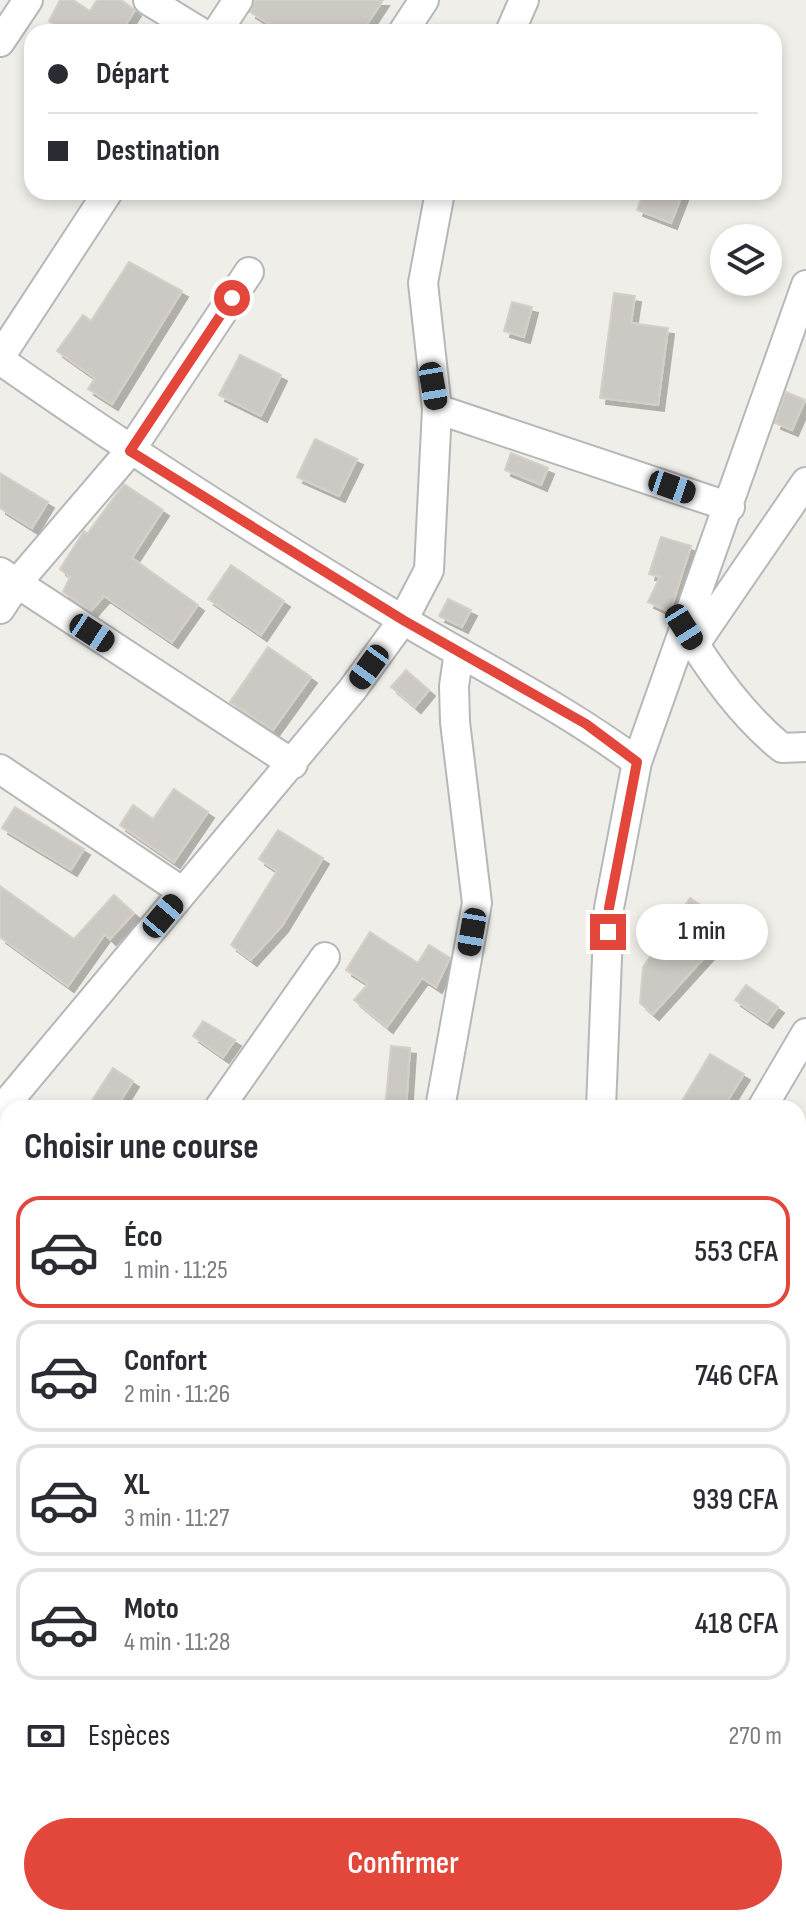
<!DOCTYPE html>
<html lang="fr">
<head>
<meta charset="utf-8">
<style>
  body { margin:0; font-family:"Sofia Sans Condensed",sans-serif; background:#f7f7f7; color:#2b2b33; height:100vh; display:flex; flex-direction:column; font-size:30px; white-space:nowrap }
  * { box-sizing:border-box; margin:0 }
  p { font-size:26px; color:#7c7c81 }
  .icon { flex:none; width:44px; height:44px; fill:none; stroke:currentColor; stroke-width:2; stroke-linecap:round; stroke-linejoin:round }
  .map { position:relative; flex:1; overflow:hidden }
  .sheet { position:absolute; left:0px; top:1100px; width:806px; height:826px; display:flex; flex-direction:column; background:#fff; border-radius:24px 24px 0 0; box-shadow:0 4px 12px #0003 }
  .sheet>* { flex:none }
  .banner { position:absolute; left:24px; top:24px; width:758px; height:176px; border-radius:24px; box-shadow:0 4px 12px #0003; display:grid; align-content:center; height:176px; padding:0 24px; background:#fff }
  .controls { position:absolute; left:710px; top:224px; display:grid; gap:16px }
  .controls a { display:grid; place-items:center; width:72px; height:72px; border-radius:50%; background:#fff; box-shadow:0 4px 12px #0003; font-size:40px }
  .end { position:absolute; width:36px; height:36px; margin:-18px; border:10px solid #e3463b; background:#fff; box-shadow:0 0 0 4px #fff }
  .from { border-radius:50% }
  .bubble { position:absolute; height:56px; border-radius:28px; background:#fff; box-shadow:0 4px 12px #0003; font-size:26px; font-weight:600; line-height:56px; text-align:center }
  .car { position:absolute; width:24px; height:48px; margin:-24px -12px; border-radius:10px; box-shadow:0 0 6px 2px #0007; background:linear-gradient(#222 24%,#8ab4d8 0 40%,#222 0 76%,#8ab4d8 0 86%,#222 0) }
  .banner b { display:flex; align-items:center; gap:28px; height:76px; font-size:30px }
  .banner b+b { border-top:2px solid #e1e1e2 }
  .banner i { width:20px; height:20px; background:#2b2b33 }
  ul { padding:0; list-style:none }
  li { display:flex; align-items:center; gap:24px; height:112px; margin:0 16px 12px; padding:0 8px; border:4px solid #e1e1e2; border-radius:24px }
  li div { flex:1 }
  li b { display:block; font-size:30px }
  li em { font-style:normal; font-weight:600 }
  li.current { border-color:#e3463b }
  li>.icon { width:72px; height:72px; stroke-width:1.5 }
  h2 { padding:0 24px; font-size:36px; line-height:96px }
  .pay { display:flex; align-items:center; gap:20px; height:88px; padding:0 24px; font-size:30px }
  .pay p { margin-inline-start:auto }
  .button { display:flex; gap:16px; margin-top:auto; padding:16px 24px }
  .button a { flex:1; height:92px; border-radius:48px; background:#e3463b; color:#fff; font-size:32px; font-weight:600; line-height:92px; text-align:center }
  .map>svg:first-child { display:block }
  .building { fill:#ccc9c4; stroke:#d5d0c6; stroke-width:2; filter:url(#shadow) }
  .lines { fill:none; stroke-linecap:round; stroke-linejoin:round }
  .minor-casing { stroke:#b5b8bb; stroke-width:32 }
  .trunk-casing { stroke:#eea30a; stroke-width:48 }
  .minor { stroke:#fff; stroke-width:28 }
  .trunk { stroke:#fae6a4; stroke-width:44 }
  .route { stroke:#e3463b; stroke-width:10 }
</style>
</head>
<body>
<div class="map">
<svg width="806" height="1925" viewBox="0 0 806 1925">
  <defs>
    <filter id="shadow"><feDropShadow dx="6" dy="6" stdDeviation="0" flood-color="#0004"/></filter>
  </defs>
  <rect width="100%" height="100%" fill="#f0eee8"/>
  <!-- building -->
  <path class="building" d="M60 0H73L90 11 97 0H121L135 10 121 32H64L49 21Z
    M255 0H383L362 32H282L250 12Z
    M644 192H683L671 223 637 210Z
    M129 262 182 291 112 404 88 389 95 378 57 351 83 315 91 321Z
    M614 293 635 296 631 323 668 328 658 405 600 398Z
    M512 302 532 307 524 337 504 331Z
    M240 355 281 375 261 416 219 395Z
    M786 392 805 400 792 430 775 423Z
    M315 439 357 459 339 496 297 477Z
    M511 453 548 468 541 485 505 470Z
    M0 473 48 502 32 528 0 508Z
    M124 484 163 510 132 558 198 605 172 642 104 596 91 611 63 592 70 577 60 569 84 531 87 534Z
    M661 537 691 546 670 612 648 602 660 577 649 574Z
    M231 565 284 601 261 635 208 599Z
    M448 599 471 610 462 627 439 616Z
    M268 647 311 677 273 730 230 702Z
    M406 670 429 690 415 707 391 687Z
    M174 789 208 812 174 862 120 825 133 805 153 819Z
    M15 807 84 849 71 870 2 828Z
    M278 830 323 858 282 926 251 960 231 945 277 871 259 859Z
    M0 886 74 939 114 895 134 913 110 939 105 934 68 986 0 937Z
    M690 898 733 926 653 1014 640 1003 643 967Z
    M370 932 418 963 429 945 450 958 436 987 422 978 387 1027 354 1000 368 984 346 970Z
    M746 985 778 1007 767 1022 735 1000Z
    M203 1021 235 1040 223 1057 193 1036Z
    M391 1046 410 1048 406 1108H385Z
    M710 1054 744 1074 723 1108H678Z
    M113 1068 133 1081 116 1108H87Z"/>
  <g class="lines">
    <defs>
      <path id="minor" d="M148 0 200 32
        M217 32 238 0
        M403 32 424 0
        M510 32 524 0
        M0 42 28 0
        M0 357 108 192
        M0 360C131 452 266 538 403 620 482 667 563 707 637 762
        M437 409 730 507
        M0 572 293 764
        M0 609 17 583 130 451 249 272
        M686 631C713 674 742 715 782 748L806 747
        M695 644 806 482
        M0 769 183 892
        M219 1108 325 957
        M440 1108 477 903 455 722 454 686 459 652
        M601 1108 609 908 637 762 806 285
        M762 1108 806 1033
        M0 1111 352 690 403 620 429 570 437 409 423 283 440 192
        M798 1287 806 1292
        M798 1389 806 1377
        M798 1560 806 1566
        M798 1747 806 1738
        M798 1892 806 1899
        M283 1925 285 1918"/>
      <path id="trunk" d="M0 1528 8 1535
        M453 1918 461 1925"/>
    </defs>
    <!-- minor casing -->
    <use href="#minor" class="minor-casing"/>
    <!-- trunk casing -->
    <use href="#trunk" class="trunk-casing"/>
    <!-- minor -->
    <use href="#minor" class="minor"/>
    <!-- trunk -->
    <use href="#trunk" class="trunk"/>
  </g>
  <g class="lines">
    <!-- route -->
    <path class="route" d="M232 298 130 451 403 620 586 724 637 762 609 908 608 932"/>
  </g>
</svg>
<div class="controls">
<a><svg class="icon" aria-label="layers" viewBox="0 0 24 24"><path d="M12 4l9 5-9 5-9-5zM3 14l9 5 9-5"/></svg></a>
</div>
<i class="end from" style="left:232px;top:298px"></i>
<i class="end" style="left:608px;top:932px"></i>
<div class="bubble" style="left:636px;top:904px;width:132px">1 min</div>
<i class="car" style="left:433px;top:386px;rotate:170deg"></i>
<i class="car" style="left:672px;top:487px;rotate:109deg"></i>
<i class="car" style="left:684px;top:627px;rotate:148deg"></i>
<i class="car" style="left:92px;top:633px;rotate:123deg"></i>
<i class="car" style="left:369px;top:667px;rotate:216deg"></i>
<i class="car" style="left:163px;top:916px;rotate:40deg"></i>
<i class="car" style="left:472px;top:932px;rotate:190deg"></i>
<div class="banner">
<b><i class="from"></i>Départ</b>
<b><i></i>Destination</b>
</div>
<section class="sheet">
<h2>Choisir une course</h2>
<ul>
<li class="current"><svg class="icon" aria-label="car" viewBox="0 0 24 24"><path d="M5 17H2v-5l4-1 3-4h7l3 4 3 1v5h-3M9 17h6M6 11h13"/><circle cx="7" cy="17" r="2"/><circle cx="17" cy="17" r="2"/></svg><div><b>Éco</b><p>1 min · 11:25</p></div><em>553 CFA</em></li>
<li><svg class="icon" aria-label="car" viewBox="0 0 24 24"><path d="M5 17H2v-5l4-1 3-4h7l3 4 3 1v5h-3M9 17h6M6 11h13"/><circle cx="7" cy="17" r="2"/><circle cx="17" cy="17" r="2"/></svg><div><b>Confort</b><p>2 min · 11:26</p></div><em>746 CFA</em></li>
<li><svg class="icon" aria-label="car" viewBox="0 0 24 24"><path d="M5 17H2v-5l4-1 3-4h7l3 4 3 1v5h-3M9 17h6M6 11h13"/><circle cx="7" cy="17" r="2"/><circle cx="17" cy="17" r="2"/></svg><div><b>XL</b><p>3 min · 11:27</p></div><em>939 CFA</em></li>
<li><svg class="icon" aria-label="car" viewBox="0 0 24 24"><path d="M5 17H2v-5l4-1 3-4h7l3 4 3 1v5h-3M9 17h6M6 11h13"/><circle cx="7" cy="17" r="2"/><circle cx="17" cy="17" r="2"/></svg><div><b>Moto</b><p>4 min · 11:28</p></div><em>418 CFA</em></li>
</ul>
<div class="pay"><svg class="icon" aria-label="cash" viewBox="0 0 24 24"><path d="M3 7h18v10H3z"/><circle cx="12" cy="12" r="2"/></svg>Espèces<p>270 m</p></div>
<div class="button"><a>Confirmer</a></div>
</section>
</div>
</body>
</html>
